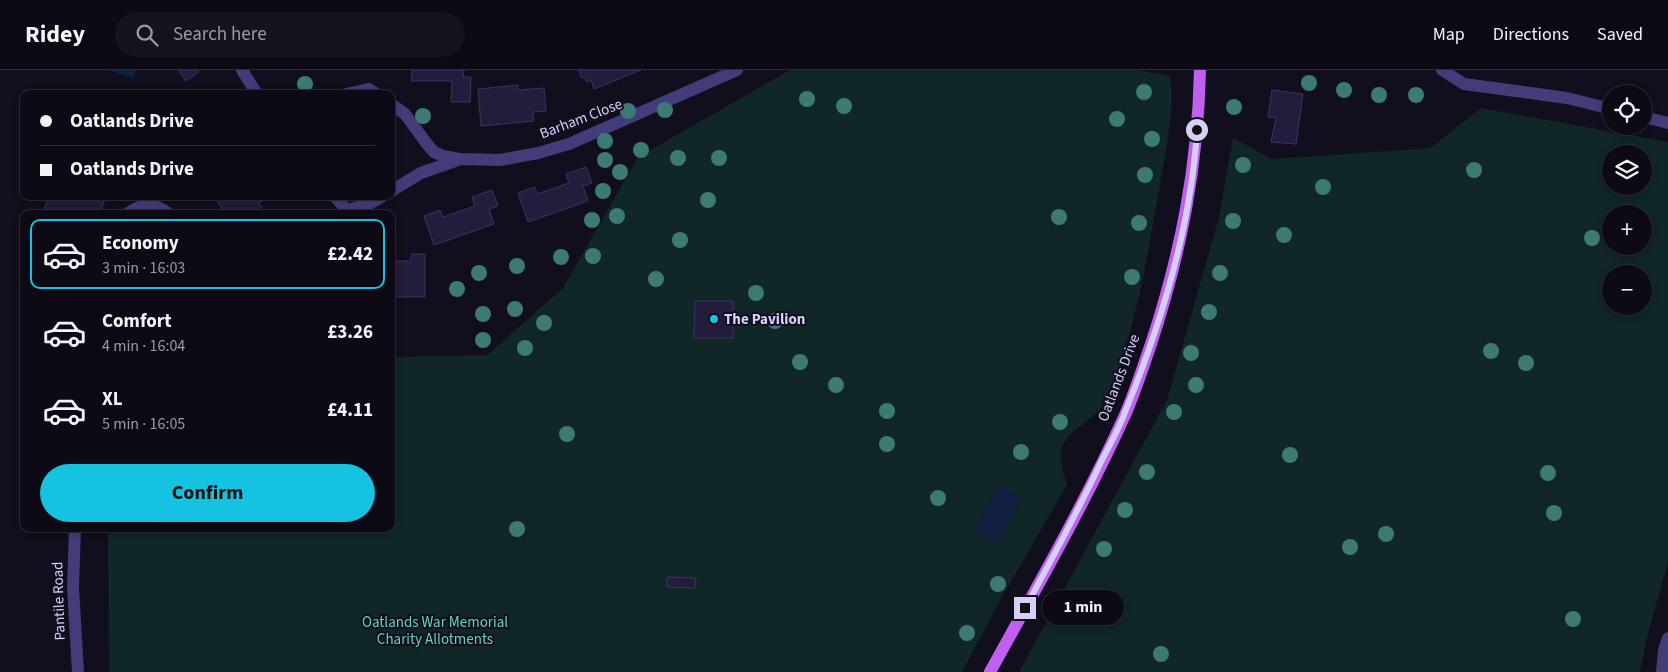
<!DOCTYPE html>
<html lang="en">
<head>
<meta charset="utf-8">
<style>
  body { margin:0; font-family:"Source Sans 3",sans-serif; background:#16131f; color:#f1f3f6; height:100vh; display:flex; flex-direction:column; font-size:19px; white-space:nowrap }
  * { box-sizing:border-box; margin:0 }
  p { font-size:16px; color:#9a9aa1 }
  .icon { flex:none; width:28px; height:28px; fill:none; stroke:currentColor; stroke-width:2; stroke-linecap:round; stroke-linejoin:round }
  .map { position:relative; flex:1; overflow:hidden }
  .drawer { position:absolute; left:20px; top:140px; width:375px; height:322px; display:flex; flex-direction:column; background:#0d0a16; border-radius:10px; box-shadow:0 2px 8px #0003,0 0 0 1px #2d2b35 }
  .drawer>* { flex:none }
  .banner { position:absolute; left:20px; top:20px; width:375px; height:110px; border-radius:10px; box-shadow:0 2px 8px #0003,0 0 0 1px #2d2b35; display:grid; align-content:center; height:110px; padding:0 20px; background:#0d0a16 }
  .buttons { position:absolute; left:1602px; top:15px; display:grid; gap:10px }
  .buttons a { display:grid; place-items:center; width:50px; height:50px; border-radius:50%; background:#0d0a16; box-shadow:0 2px 8px #0003,0 0 0 1px #2d2b35; font-size:25px }
  .end { position:absolute; width:22px; height:22px; margin:-11px; border:6px solid #d6cffb; background:#111; box-shadow:0 0 0 2px #111 }
  .from { border-radius:50% }
  .bubble { position:absolute; height:35px; border-radius:18px; background:#0d0a16; box-shadow:0 2px 8px #0003,0 0 0 1px #2d2b35; font-size:16px; font-weight:700; line-height:35px; text-align:center }
  .banner b { display:flex; align-items:center; gap:18px; height:48px; font-size:19px }
  .banner b+b { border-top:1px solid #2d2b35 }
  .banner i { width:12px; height:12px; background:#f1f3f6 }
  ul { padding:9px 0 0; list-style:none }
  li { display:flex; align-items:center; gap:15px; height:70px; margin:0 10px 8px; padding:0 10px; border:2px solid transparent; border-radius:10px }
  li div { flex:1 }
  li b { display:block; font-size:19px }
  li em { font-style:normal; font-weight:700 }
  li.on { border-color:#15c2e0 }
  li>.icon { width:45px; height:45px; stroke-width:1.5 }
  .button { display:flex; gap:10px; margin-top:auto; padding:10px 20px }
  .button a { flex:1; height:58px; border-radius:30px; background:#15c2e0; color:#111; font-size:20px; font-weight:700; line-height:58px; text-align:center }
  header { display:flex; align-items:center; gap:30px; box-sizing:border-box; height:70px; padding:0 25px; background:#0d0a16; border-bottom:1px solid #2d2b35 }
  header strong { font-size:24px }
  nav { display:flex; gap:28px; margin-inline-start:auto; font-size:18px }
  .search { width:350px; height:45px; background:#16131f; display:flex; align-items:center; gap:12px; box-sizing:border-box; padding:0 18px; border-radius:28px; color:#9a9aa1; font-size:19px }
  .map>svg:first-child { display:block }
  .green { fill:#112627; fill-rule:evenodd }
  .water { fill:#11203e }
  .building { fill:#241c3c; stroke:#3d3066 }
  .lines { fill:none; stroke-linecap:round; stroke-linejoin:round }
  .minor { stroke:#423d78; stroke-width:12 }
  .major { stroke:#c160f0; stroke-width:12 }
  .tree { fill:#3e7a74 }
  .route { stroke:#d6cffb; stroke-width:6 }
  .poi-dot { fill:#15c2e0; stroke:#110e1d; stroke-width:2 }
  .labels { text-anchor:middle; dominant-baseline:central; stroke-width:4; stroke-linejoin:round; paint-order:stroke }
  .street-label { font-size:15px; fill:#d6cffb; stroke:#110e1d }
  .poi-label { font-size:15px; font-weight:bold; fill:#d6cffb; stroke:#110e1d; text-anchor:start }
  .park-label { font-size:15px; fill:#62d3bc; stroke:#110e1d }
</style>
</head>
<body>
<header>
<strong>Ridey</strong>
<div class="search"><svg class="icon" aria-label="search" viewBox="0 0 24 24"><circle cx="10" cy="10" r="6"/><path d="M15 15l6 6"/></svg>Search here</div>
<nav><a>Map</a><a>Directions</a><a>Saved</a></nav>
</header>
<div class="map">
<svg width="1668" height="602" viewBox="0 0 1668 602">
  <rect width="100%" height="100%" fill="#110e1d"/>
  <!-- green -->
  <path class="green" d="M790 0H1137L1170 6C1176 35 1165 84 1160 115 1149 176 1140 237 1119 296 1114 308 1111 321 1105 332 1096 349 1071 359 1063 374 1057 386 1064 404 1067 415L1003 525 962 602H109L108 459H391V287L487 285 563 218 638 87Z
    M1481 38 1668 72V492L1646 571 1640 602H1019L1167 330 1219 147 1233 68 1272 89 1430 78ZM1611 84H1644V116H1611ZM1611 144H1644V176H1611ZM1611 204H1644V236H1611Z"/>
  <!-- water -->
  <path class="water" d="M108 0H136L133 8Z
    M999 415 1023 428 998 473 974 460Z"/>
  <!-- building -->
  <path class="building" d="M178 0H197L199 2 186 11Z
    M412 0H464L463 7H471L470 32H451L452 11H411Z
    M578 0H641L594 19 591 10 587 12 584 7 582 8Z
    M518 15V20L544 18 546 41 533 42 534 51 481 56 478 19Z
    M1272 20 1303 24 1296 74 1271 72 1276 47H1268Z
    M586 97 592 113 583 116 588 131 528 152 518 123 535 117 537 124 569 113 566 104Z
    M492 120 498 136 489 139 494 154 434 175 424 146 440 140 443 147 475 136 472 127Z
    M49 126H60L71 130 72 126H101L105 129 101 140 99 139 97 144 85 141 84 144H42Z
    M218 126H270L259 133 262 137 252 144 249 141 245 144H225L215 128Z
    M412 184H425V227H391V191H410Z
    M695 231H733V268H694Z
    M667 507 696 508 695 518 667 517Z"/>
  <g class="lines">
    <!-- minor -->
    <path class="minor" d="M242 0 257 24
      M1442 0 1464 14 1567 28 1611 39
      M346 24 369 19 376 24
      M391 34 405 44 427 74 434 82 443 86 460 89 500 90 538 83 569 74 737 0
      M1644 47 1668 53
      M391 121 421 103 458 90
      M334 126 347 140 369 134 383 126
      M127 144C141 133 155 132 169 144
      M75 459 73 517 78 602
      M1662 602 1664 580 1668 568"/>
    <!-- major -->
    <path class="major" d="M990 602C1037 517 1085 433 1125 345 1135 322 1143 297 1151 274 1181 183 1198 96 1200 0"/>
  </g>
  <!-- trees -->
  <g class="tree">
    <circle cx="1309" cy="13" r="8"/>
    <circle cx="305" cy="14" r="8"/>
    <circle cx="1344" cy="20" r="8"/>
    <circle cx="1144" cy="22" r="8"/>
    <circle cx="1379" cy="25" r="8"/>
    <circle cx="1416" cy="25" r="8"/>
    <circle cx="807" cy="29" r="8"/>
    <circle cx="844" cy="36" r="8"/>
    <circle cx="1234" cy="37" r="8"/>
    <circle cx="665" cy="40" r="8"/>
    <circle cx="628" cy="41" r="8"/>
    <circle cx="423" cy="46" r="8"/>
    <circle cx="1117" cy="49" r="8"/>
    <circle cx="1152" cy="69" r="8"/>
    <circle cx="605" cy="71" r="8"/>
    <circle cx="641" cy="80" r="8"/>
    <circle cx="678" cy="88" r="8"/>
    <circle cx="719" cy="88" r="8"/>
    <circle cx="605" cy="90" r="8"/>
    <circle cx="1243" cy="95" r="8"/>
    <circle cx="1474" cy="100" r="8"/>
    <circle cx="620" cy="102" r="8"/>
    <circle cx="1145" cy="105" r="8"/>
    <circle cx="1323" cy="117" r="8"/>
    <circle cx="603" cy="121" r="8"/>
    <circle cx="708" cy="130" r="8"/>
    <circle cx="617" cy="146" r="8"/>
    <circle cx="1059" cy="147" r="8"/>
    <circle cx="592" cy="150" r="8"/>
    <circle cx="1233" cy="151" r="8"/>
    <circle cx="1139" cy="153" r="8"/>
    <circle cx="1284" cy="165" r="8"/>
    <circle cx="1592" cy="168" r="8"/>
    <circle cx="680" cy="170" r="8"/>
    <circle cx="593" cy="186" r="8"/>
    <circle cx="561" cy="187" r="8"/>
    <circle cx="517" cy="196" r="8"/>
    <circle cx="479" cy="203" r="8"/>
    <circle cx="1220" cy="203" r="8"/>
    <circle cx="1132" cy="207" r="8"/>
    <circle cx="656" cy="209" r="8"/>
    <circle cx="457" cy="219" r="8"/>
    <circle cx="756" cy="223" r="8"/>
    <circle cx="515" cy="239" r="8"/>
    <circle cx="1209" cy="242" r="8"/>
    <circle cx="483" cy="244" r="8"/>
    <circle cx="775" cy="251" r="8"/>
    <circle cx="544" cy="253" r="8"/>
    <circle cx="483" cy="270" r="8"/>
    <circle cx="525" cy="278" r="8"/>
    <circle cx="1491" cy="281" r="8"/>
    <circle cx="1191" cy="283" r="8"/>
    <circle cx="800" cy="292" r="8"/>
    <circle cx="1526" cy="293" r="8"/>
    <circle cx="836" cy="315" r="8"/>
    <circle cx="1196" cy="315" r="8"/>
    <circle cx="887" cy="341" r="8"/>
    <circle cx="1174" cy="342" r="8"/>
    <circle cx="1060" cy="352" r="8"/>
    <circle cx="567" cy="364" r="8"/>
    <circle cx="887" cy="374" r="8"/>
    <circle cx="1021" cy="382" r="8"/>
    <circle cx="1290" cy="385" r="8"/>
    <circle cx="1147" cy="402" r="8"/>
    <circle cx="1548" cy="403" r="8"/>
    <circle cx="938" cy="428" r="8"/>
    <circle cx="1125" cy="440" r="8"/>
    <circle cx="1554" cy="443" r="8"/>
    <circle cx="517" cy="459" r="8"/>
    <circle cx="1386" cy="464" r="8"/>
    <circle cx="1350" cy="477" r="8"/>
    <circle cx="1104" cy="479" r="8"/>
    <circle cx="998" cy="514" r="8"/>
    <circle cx="1573" cy="549" r="8"/>
    <circle cx="967" cy="563" r="8"/>
    <circle cx="1161" cy="584" r="8"/>
  </g>
  <g class="lines">
    <!-- route -->
    <path class="route" d="M1025 538C1052 489 1078 441 1102 390 1110 374 1119 359 1125 342 1162 252 1191 157 1197 60"/>
  </g>
  <!-- markers -->
  <circle class="poi-dot" cx="714" cy="249" r="5"/>
  <g class="labels">
    <!-- street labels -->
    <g class="street-label">
      <text transform="translate(581 49) rotate(-21)">Barham Close</text>
      <text transform="translate(1119 308) rotate(-69)">Oatlands Drive</text>
      <text transform="translate(59 531) rotate(-92)">Pantile Road</text>
    </g>
    <!-- poi labels -->
    <g class="poi-label">
      <text x="724" y="249">The Pavilion</text>
    </g>
    <!-- park labels -->
    <g class="park-label">
      <text x="435" y="552">Oatlands War Memorial<tspan x="435" dy="17">Charity Allotments</tspan></text>
    </g>
  </g>
</svg>
<div class="buttons">
<a><svg class="icon" aria-label="locate" viewBox="0 0 24 24"><circle cx="12" cy="12" r="6"/><path d="M12 2v4M12 18v4M2 12h4M18 12h4"/></svg></a>
<a><svg class="icon" aria-label="layers" viewBox="0 0 24 24"><path d="M12 4l9 5-9 5-9-5zM3 14l9 5 9-5"/></svg></a>
<a>+</a>
<a>−</a>
</div>
<i class="end from" style="left:1197px;top:60px"></i>
<i class="end" style="left:1025px;top:538px"></i>
<div class="bubble" style="left:1042px;top:520px;width:82px">1 min</div>
<div class="banner">
<b><i class="from"></i>Oatlands Drive</b>
<b><i></i>Oatlands Drive</b>
</div>
<section class="drawer">
<ul>
<li class="on"><svg class="icon" aria-label="car" viewBox="0 0 24 24"><path d="M5 17H2v-5l4-1 3-4h7l3 4 3 1v5h-3M9 17h6M6 11h13"/><circle cx="7" cy="17" r="2"/><circle cx="17" cy="17" r="2"/></svg><div><b>Economy</b><p>3 min · 16:03</p></div><em>£2.42</em></li>
<li><svg class="icon" aria-label="car" viewBox="0 0 24 24"><path d="M5 17H2v-5l4-1 3-4h7l3 4 3 1v5h-3M9 17h6M6 11h13"/><circle cx="7" cy="17" r="2"/><circle cx="17" cy="17" r="2"/></svg><div><b>Comfort</b><p>4 min · 16:04</p></div><em>£3.26</em></li>
<li><svg class="icon" aria-label="car" viewBox="0 0 24 24"><path d="M5 17H2v-5l4-1 3-4h7l3 4 3 1v5h-3M9 17h6M6 11h13"/><circle cx="7" cy="17" r="2"/><circle cx="17" cy="17" r="2"/></svg><div><b>XL</b><p>5 min · 16:05</p></div><em>£4.11</em></li>
</ul>
<div class="button"><a>Confirm</a></div>
</section>
</div>
</body>
</html>
